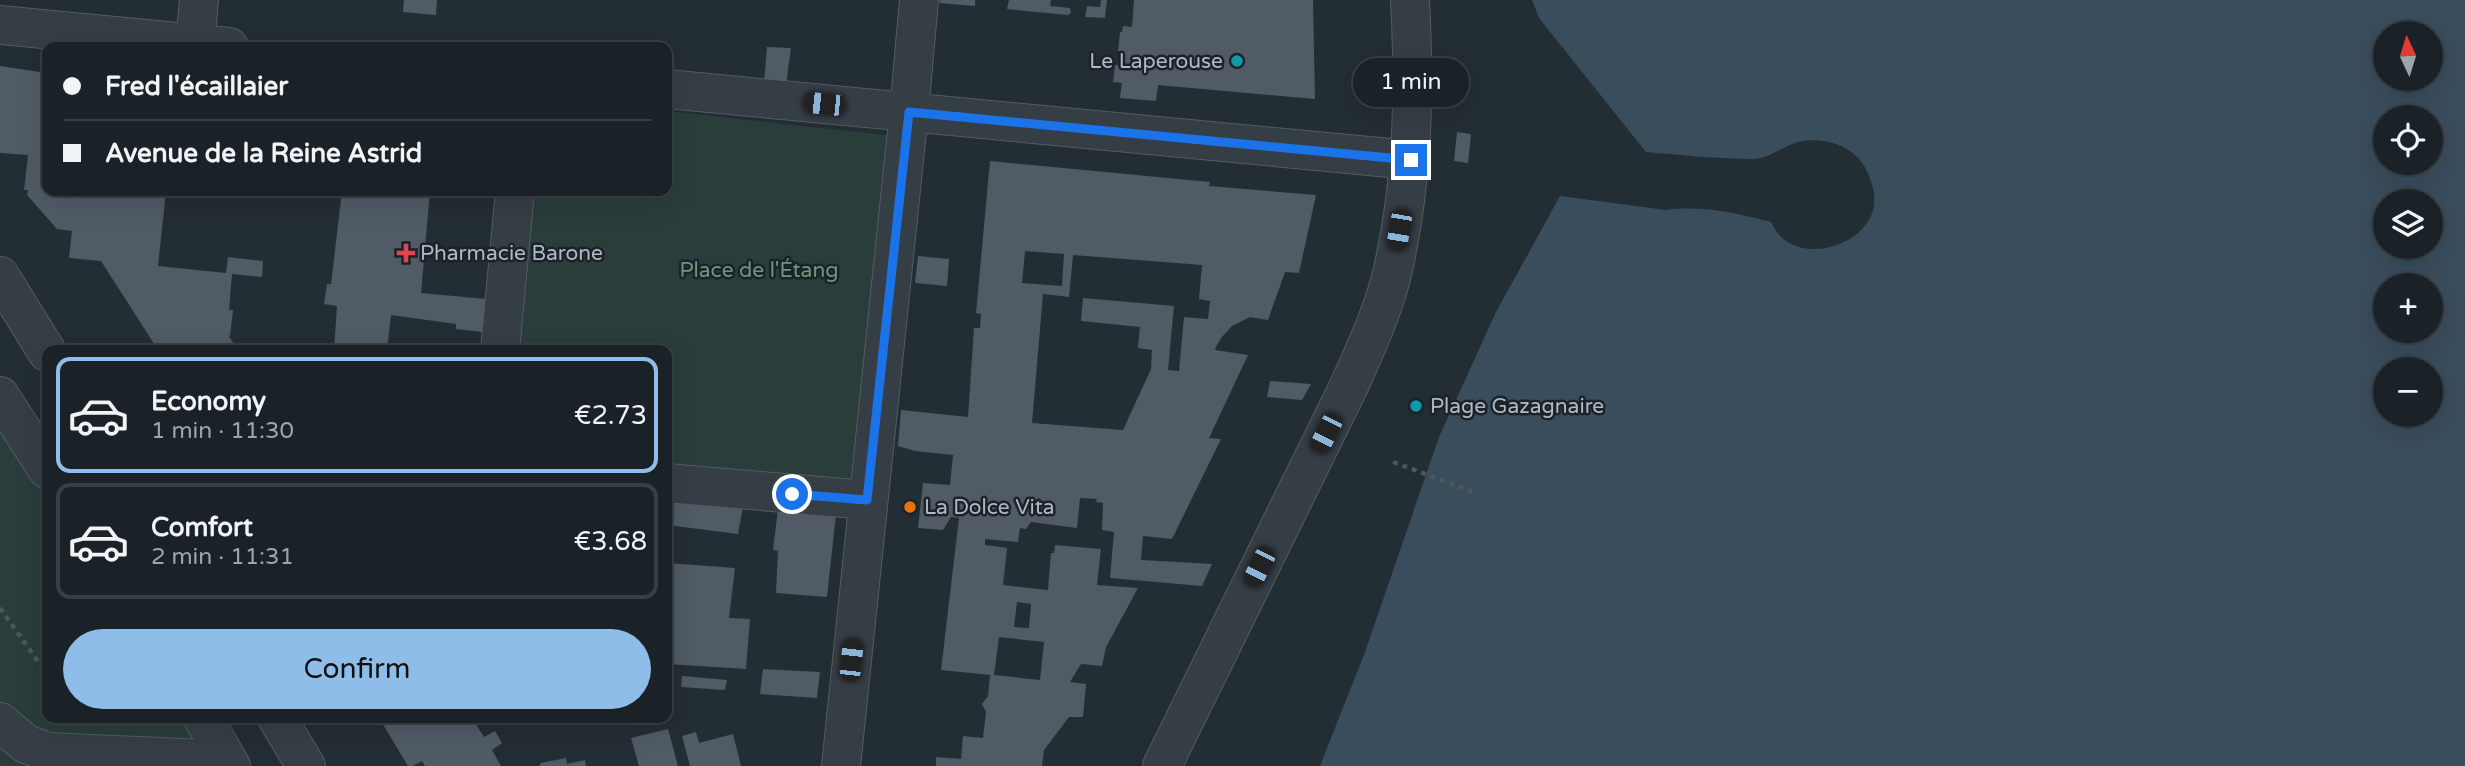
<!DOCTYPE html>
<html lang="en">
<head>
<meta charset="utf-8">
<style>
  body { margin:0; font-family:"Varela Round",sans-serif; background:#232a2f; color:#f1f3f6; height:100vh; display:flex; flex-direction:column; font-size:26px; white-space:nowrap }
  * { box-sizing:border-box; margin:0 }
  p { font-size:23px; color:#9fa4a7 }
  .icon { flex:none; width:38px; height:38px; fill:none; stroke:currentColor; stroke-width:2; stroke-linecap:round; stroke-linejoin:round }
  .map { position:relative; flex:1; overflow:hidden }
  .details { position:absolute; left:42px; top:345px; width:630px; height:378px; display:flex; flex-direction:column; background:#1a2227; border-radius:14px; box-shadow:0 7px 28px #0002,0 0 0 2px #383f44 }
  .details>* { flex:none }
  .top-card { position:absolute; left:42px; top:42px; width:630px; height:154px; border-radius:14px; box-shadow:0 7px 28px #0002,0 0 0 2px #383f44; display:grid; align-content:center; height:154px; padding:0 21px; background:#1a2227 }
  .needle { width:46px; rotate:356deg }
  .fabs { position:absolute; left:2373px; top:21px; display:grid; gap:14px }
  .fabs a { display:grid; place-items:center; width:70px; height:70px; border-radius:50%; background:#1a2227; box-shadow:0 7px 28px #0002,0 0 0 2px #383f44; font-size:35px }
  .end { position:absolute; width:32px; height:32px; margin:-16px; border:9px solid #1a73e8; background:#fff; box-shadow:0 0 0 4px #fff }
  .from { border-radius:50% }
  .bubble { position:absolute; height:49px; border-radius:24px; background:#1a2227; box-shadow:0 7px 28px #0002,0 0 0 2px #383f44; font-size:23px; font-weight:600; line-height:49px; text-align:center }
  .car { position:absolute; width:21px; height:42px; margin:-21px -10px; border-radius:9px; box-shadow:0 0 5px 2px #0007; background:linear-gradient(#222 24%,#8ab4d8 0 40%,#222 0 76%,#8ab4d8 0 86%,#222 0) }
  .top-card b { display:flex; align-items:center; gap:24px; height:66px; font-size:26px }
  .top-card b+b { border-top:2px solid #383f44 }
  .top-card i { width:18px; height:18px; background:#f1f3f6 }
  ul { padding:12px 0 0; list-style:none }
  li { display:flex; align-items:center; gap:21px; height:116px; margin:0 14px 10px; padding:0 7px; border:4px solid #383f44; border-radius:14px }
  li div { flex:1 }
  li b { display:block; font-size:26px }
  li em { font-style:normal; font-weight:600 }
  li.on { border-color:#8ebde9 }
  li>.icon { width:63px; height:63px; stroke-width:1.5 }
  .cta { display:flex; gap:14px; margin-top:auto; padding:14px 21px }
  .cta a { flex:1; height:80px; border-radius:42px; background:#8ebde9; color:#111; font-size:28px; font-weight:600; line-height:80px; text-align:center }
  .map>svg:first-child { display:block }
  .green { fill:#2a3d3a }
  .water { fill:#3a4d5c; fill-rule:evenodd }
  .building { fill:#505b65; fill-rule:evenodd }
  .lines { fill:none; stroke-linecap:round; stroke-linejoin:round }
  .minor-casing { stroke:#535c63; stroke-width:40 }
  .path { stroke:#485959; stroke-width:4.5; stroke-dasharray:5 5; stroke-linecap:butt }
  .minor { stroke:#363e45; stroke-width:38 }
  .route { stroke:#1a73e8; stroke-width:9 }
  .culture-dot { fill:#0f9aa8; stroke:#1b232a; stroke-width:2.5 }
  .health-dot { fill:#e0444e; stroke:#1b232a; stroke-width:2.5 }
  .food-dot { fill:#e8710a; stroke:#1b232a; stroke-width:2.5 }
  .labels { text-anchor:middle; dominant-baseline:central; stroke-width:5; stroke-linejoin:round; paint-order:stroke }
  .poi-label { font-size:21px; fill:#b0b9c2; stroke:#1b232a; text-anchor:start }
  .park-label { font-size:21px; fill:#729575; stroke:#1b232a }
</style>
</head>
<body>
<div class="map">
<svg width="2465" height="766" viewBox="0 0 2465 766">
  <rect width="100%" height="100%" fill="#232d34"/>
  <!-- green -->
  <path class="green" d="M667 111 895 136 857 484 667 463V350H514L531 191H667Z
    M0 396 47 469V718H203L230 766H0Z"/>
  <!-- water -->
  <path class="water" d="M1532 0H2465V766H1320L1365 652 1439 437 1496 312 1560 196 1666 210C1701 205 1738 213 1771 222 1774 227 1776 232 1780 236 1811 268 1889 237 1872 185 1869 174 1865 165 1857 157 1843 142 1817 137 1798 142 1783 146 1769 159 1753 159 1718 159 1682 155 1646 152L1539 18ZM2385 33H2431V79H2385ZM2385 117H2431V163H2385ZM2385 201H2431V247H2385ZM2385 285H2431V331H2385ZM2385 369H2431V415H2385Z"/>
  <!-- building -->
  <path class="building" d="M404 0H437L436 15 403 12Z
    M940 0H975V6L939 3Z
    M1009 0H1051L1050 6 1070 8 1071 13 1068 15 1007 9Z
    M1101 0H1107L1105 18 1085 17 1087 6 1100 7Z
    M1134 0H1313L1315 99 1158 85 1156 101 1120 98 1122 83 1113 82 1115 65H1123L1124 52 1118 51 1120 32H1122L1123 26 1132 27Z
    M767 47 791 48 786 85 764 82Z
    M0 66 47 73V191H166L158 266 226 273 228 257 263 261 262 277 232 274 229 310H233L230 336 228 335 238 350H158L101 261 69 258 72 231 57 229 27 195 28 190H24L28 155 0 153Z
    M1457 132 1471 134 1468 163 1454 161Z
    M990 161 1210 182 1209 186 1316 195 1299 273 1285 272 1268 320 1250 317 1232 326 1221 338 1216 347 1215 350 1248 355 1209 438 1221 439 1172 539 1143 536 1141 560 1212 564 1202 586 1110 578 1114 532 1102 530 1103 503 1096 502 1097 499 1080 498 1077 528 1031 522 1026 529 1020 528 1018 542 985 539V545L1007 548 1003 585 1048 590 1051 553H1054L1055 545 1101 549 1097 585 1138 588 1106 647 1102 666 1081 664 1070 682 1086 684 1083 717H1069L1044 750 1042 766H936V757L961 759 963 736 983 738 986 712 982 704 988 696 990 675 941 670 959 518 951 517 943 530 918 528 923 483 950 485 953 455 915 451 898 446 901 410 968 417 974 328H980L981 314 976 313ZM1025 251 1064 254 1062 286 1022 283ZM1073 255 1202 265 1199 299 1210 301 1208 319 1184 317 1179 371 1168 370 1174 306 1083 298 1081 321 1140 327 1138 348 1152 350 1151 369 1123 430 1032 423 1043 294 1069 297ZM1017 602 1031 604 1029 628 1014 627ZM999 637 1044 642 1040 680 994 675Z
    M342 191H430L421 293 486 299 483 332 456 329V324L391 315 387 350H334L337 306 324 304 327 284H331Z
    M918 256 949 259 947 286 915 283Z
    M1270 381 1311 384 1302 400 1267 397Z
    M667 500 743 506 738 534 667 525Z
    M778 509 836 514 827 597 776 593 778 551 773 550Z
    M667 563 735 568 729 618 750 619 746 669 667 664Z
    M763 669 820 672 817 698 760 694Z
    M682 676 727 680 725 690 681 687Z
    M379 718H472L484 737 495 731 502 743 492 750 501 766H425L422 761 413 766H408Z
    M668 729 678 766H639L631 738Z
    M696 732 699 743 733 734 741 766H690L682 736Z
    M566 758 567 764 585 760 586 766H539L541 763Z"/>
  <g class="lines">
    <defs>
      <path id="minor" d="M0 25 229 47
        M195 44 199 0
        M667 89 1411 160
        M0 276 47 352
        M500 350 515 191
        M0 396 47 469
        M667 483 867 500
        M203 718 231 766
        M277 718 306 766
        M0 722 26 744 48 752 227 760
        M841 766 909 112 919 0
        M1162 766 1348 388C1364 352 1381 316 1391 278 1413 185 1415 95 1410 0"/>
    </defs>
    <!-- minor casing -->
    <use href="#minor" class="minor-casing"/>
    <!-- path -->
    <path class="path" d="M1393 462 1474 492
      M0 608 47 674"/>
    <!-- minor -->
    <use href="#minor" class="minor"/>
  </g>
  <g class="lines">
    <!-- route -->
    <path class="route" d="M792 494 867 500 909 112 1411 160"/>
  </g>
  <!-- markers -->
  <g class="culture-dot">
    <circle cx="1237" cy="61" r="7"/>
    <circle cx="1416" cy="406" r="7"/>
  </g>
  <path class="health-dot" d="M402.5 242.5h7v7h7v7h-7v7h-7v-7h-7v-7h7z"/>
  <circle class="food-dot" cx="910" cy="507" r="7"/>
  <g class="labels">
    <!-- poi labels -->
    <g class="poi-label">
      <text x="1223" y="61" text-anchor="end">Le Laperouse</text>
      <text x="420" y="253">Pharmacie Barone</text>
      <text x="1430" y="406">Plage Gazagnaire</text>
      <text x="924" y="507">La Dolce Vita</text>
    </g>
    <!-- park labels -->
    <g class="park-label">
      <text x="759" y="270">Place de l'Étang</text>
    </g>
  </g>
</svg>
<div class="fabs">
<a><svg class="needle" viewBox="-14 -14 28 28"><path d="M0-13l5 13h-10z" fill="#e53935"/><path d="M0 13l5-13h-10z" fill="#9fa4a7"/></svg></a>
<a><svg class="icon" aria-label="locate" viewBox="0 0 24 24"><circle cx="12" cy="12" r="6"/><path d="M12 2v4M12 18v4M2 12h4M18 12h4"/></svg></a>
<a><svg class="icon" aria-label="layers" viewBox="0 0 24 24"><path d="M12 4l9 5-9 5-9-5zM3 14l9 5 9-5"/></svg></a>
<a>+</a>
<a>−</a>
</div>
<i class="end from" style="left:792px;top:494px"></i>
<i class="end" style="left:1411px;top:160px"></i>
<div class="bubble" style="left:1353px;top:58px;width:116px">1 min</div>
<i class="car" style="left:824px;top:104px;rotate:276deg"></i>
<i class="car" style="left:1399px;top:230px;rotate:190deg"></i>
<i class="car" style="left:1326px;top:433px;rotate:207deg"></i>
<i class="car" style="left:1259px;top:567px;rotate:207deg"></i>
<i class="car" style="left:851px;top:660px;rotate:6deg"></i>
<div class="top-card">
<b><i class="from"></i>Fred l'écaillaier</b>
<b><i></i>Avenue de la Reine Astrid</b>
</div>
<section class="details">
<ul>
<li class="on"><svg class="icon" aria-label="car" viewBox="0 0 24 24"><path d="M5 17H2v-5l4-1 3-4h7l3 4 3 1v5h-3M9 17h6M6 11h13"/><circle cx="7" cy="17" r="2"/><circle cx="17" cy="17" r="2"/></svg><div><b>Economy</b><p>1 min · 11:30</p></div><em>€2.73</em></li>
<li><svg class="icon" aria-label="car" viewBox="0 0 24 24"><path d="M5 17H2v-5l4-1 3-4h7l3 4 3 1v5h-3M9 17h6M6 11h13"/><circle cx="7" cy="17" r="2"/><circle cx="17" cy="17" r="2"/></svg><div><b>Comfort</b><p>2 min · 11:31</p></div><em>€3.68</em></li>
</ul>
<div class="cta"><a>Confirm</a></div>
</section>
</div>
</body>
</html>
